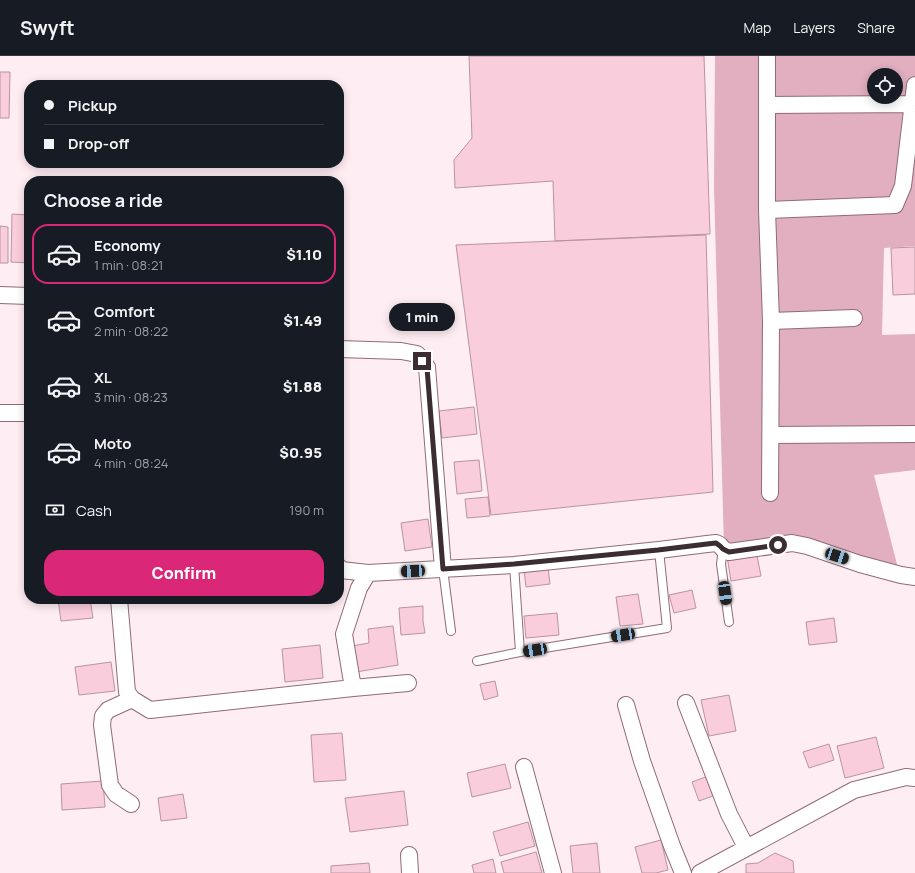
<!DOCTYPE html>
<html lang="en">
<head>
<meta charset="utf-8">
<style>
  body { margin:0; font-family:Manrope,sans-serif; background:#20242c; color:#f1f3f6; height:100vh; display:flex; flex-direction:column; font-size:15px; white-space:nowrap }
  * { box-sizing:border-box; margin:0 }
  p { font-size:13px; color:#9ea1a6 }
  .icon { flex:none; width:22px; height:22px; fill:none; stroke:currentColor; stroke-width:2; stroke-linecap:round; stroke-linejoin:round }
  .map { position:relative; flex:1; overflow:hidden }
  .details { position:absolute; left:24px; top:120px; width:320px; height:428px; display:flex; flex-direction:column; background:#171b24; border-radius:16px; box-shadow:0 2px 10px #0003 }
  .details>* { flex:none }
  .top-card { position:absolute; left:24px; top:24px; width:320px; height:88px; border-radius:16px; box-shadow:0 2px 10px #0003; display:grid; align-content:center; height:88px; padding:0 20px; background:#171b24 }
  .controls { position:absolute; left:867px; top:12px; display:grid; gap:8px }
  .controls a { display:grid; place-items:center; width:36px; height:36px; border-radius:50%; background:#171b24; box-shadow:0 2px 10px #0003; font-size:20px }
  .end { position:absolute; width:18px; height:18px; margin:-9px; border:5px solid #3c2d32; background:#fff; box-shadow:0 0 0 2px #fff }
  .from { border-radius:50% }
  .bubble { position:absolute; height:28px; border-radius:14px; background:#171b24; box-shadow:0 2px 10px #0003; font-size:13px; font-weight:800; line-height:28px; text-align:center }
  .car { position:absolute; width:12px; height:24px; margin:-12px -6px; border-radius:5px; box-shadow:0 0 3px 1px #0007; background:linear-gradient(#222 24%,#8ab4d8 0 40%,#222 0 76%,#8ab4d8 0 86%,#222 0) }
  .top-card b { display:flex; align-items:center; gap:14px; height:38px; font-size:15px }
  .top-card b+b { border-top:1px solid #363941 }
  .top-card i { width:10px; height:10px; background:#f1f3f6 }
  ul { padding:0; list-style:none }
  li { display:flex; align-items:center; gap:12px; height:60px; margin:0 8px 6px; padding:0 12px; border:2px solid transparent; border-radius:16px }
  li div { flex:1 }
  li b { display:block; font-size:15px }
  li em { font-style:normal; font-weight:800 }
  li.active { border-color:#db2777 }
  li>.icon { width:36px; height:36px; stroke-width:1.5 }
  h2 { padding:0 20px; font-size:18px; line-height:48px }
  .pay { display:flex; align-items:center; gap:10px; height:44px; padding:0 20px; font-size:15px }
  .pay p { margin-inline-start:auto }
  .primary-button { display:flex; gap:8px; margin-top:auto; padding:8px 20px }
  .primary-button a { flex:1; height:46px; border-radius:16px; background:#db2777; color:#fff; font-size:16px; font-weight:800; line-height:46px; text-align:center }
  header { display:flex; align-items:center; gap:24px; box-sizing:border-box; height:56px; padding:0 20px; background:#171b24; border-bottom:1px solid #363941 }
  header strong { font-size:19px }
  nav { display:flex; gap:22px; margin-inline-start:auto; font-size:14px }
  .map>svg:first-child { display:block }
  .green { fill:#e1afbf; fill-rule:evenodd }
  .building { fill:#f9cddb; stroke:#ba94a0 }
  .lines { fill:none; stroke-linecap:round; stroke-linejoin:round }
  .lane-casing { stroke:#906b77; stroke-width:10 }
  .street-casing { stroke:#906b77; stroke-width:18 }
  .lane { stroke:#fff; stroke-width:8 }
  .street { stroke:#fff; stroke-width:16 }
  .route { stroke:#3c2d32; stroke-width:5 }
</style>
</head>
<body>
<header>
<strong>Swyft</strong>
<nav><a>Map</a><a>Layers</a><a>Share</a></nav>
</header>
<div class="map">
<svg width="915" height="817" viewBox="0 0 915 817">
  <rect width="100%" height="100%" fill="#feedf2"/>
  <!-- green -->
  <path class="green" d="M715 0H915V190L884 192 882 279 915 278V414L874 419 899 516 795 482 724 491 714 131ZM874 19H896V41H874Z"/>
  <!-- building -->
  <path class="building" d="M469 0H704L710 178 555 185 553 125 455 132 454 104 472 82Z
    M0 16H10L9 62H0Z
    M12 158 29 159V207L11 206Z
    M0 170 8 171V207H0Z
    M706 179 713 436 491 459 456 189Z
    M915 191V238L893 239 891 192Z
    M474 351 477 378 442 382 439 355Z
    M479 404 482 435 457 438 454 406Z
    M488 441 490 460 467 462 465 443Z
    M428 463 432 491 405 495 401 467Z
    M756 495 761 520 731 525 727 500Z
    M548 511 550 528 526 531 524 514Z
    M692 534 696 552 674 557 669 539Z
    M638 538 643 568 620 570 616 541Z
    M58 543H90L93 562 61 565Z
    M423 550V565L425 577 401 579 399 552Z
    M557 557 559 579 526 582 524 560Z
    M834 562 837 586 809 589 806 566Z
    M393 570 398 609 356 616 352 590 369 587 368 573Z
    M320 589 323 622 285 626 282 593Z
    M111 606 115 635 79 639 75 611Z
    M495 625 498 640 484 644 480 628Z
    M729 639 736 675 709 680 701 644Z
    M342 677 346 724 314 726 311 679Z
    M876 681 884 712 845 722 837 690Z
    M829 688 834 704 809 712 803 696Z
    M505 708 511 732 472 741 467 717Z
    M711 719 718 738 699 745 692 726Z
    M103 725 105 751 62 754 61 728Z
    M404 735 408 769 350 776 345 742Z
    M183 738 187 762 161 765 158 742Z
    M528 766 535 790 500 800 493 776Z
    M661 784 668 814 656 817H642L635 791Z
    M597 787 600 817H573L570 790Z
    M536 796 542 817H504L501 806Z
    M775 797 793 805 794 817H746V808L758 807Z
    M493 803 496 817H474L472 809Z
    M369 807 370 817H331V810Z"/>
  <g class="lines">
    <defs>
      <path id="lane" d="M723 493 721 508 729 566
        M514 509 520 596
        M443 513 451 575
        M477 605 520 596 667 572 659 494"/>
      <path id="street" d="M767 0V154L771 265 770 437
        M767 49 913 48
        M767 154 895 149 903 130 915 29
        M0 239 29 240
        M771 265 854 262
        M339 293 401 295 417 298 427 311 443 513
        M0 357H29
        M771 379 915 378
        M339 511 341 514 368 517
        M119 543 127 636 132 643 150 654 353 632 408 627
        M353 632 344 578 359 532 368 517 514 509 659 494 707 488 716 487 720 489 723 493 729 496 792 487 807 490 860 508 901 519 915 521
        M686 647 729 758 746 791
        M626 649 642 705 672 790 683 817
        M524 711 553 817
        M131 748 116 738 110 729 102 669 103 660 108 654 132 643
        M409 799 410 817
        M700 817 854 734 906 721 915 722"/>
    </defs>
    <!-- lane casing -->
    <use href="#lane" class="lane-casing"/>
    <!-- street casing -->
    <use href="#street" class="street-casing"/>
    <!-- lane -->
    <use href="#lane" class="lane"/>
    <!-- street -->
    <use href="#street" class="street"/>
  </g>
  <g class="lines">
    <!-- route -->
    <path class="route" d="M422 305 427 312 443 513 514 508 658 494 707 488 716 487 720 490 723 493 729 496 778 489"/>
  </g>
</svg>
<div class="controls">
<a><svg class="icon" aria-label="locate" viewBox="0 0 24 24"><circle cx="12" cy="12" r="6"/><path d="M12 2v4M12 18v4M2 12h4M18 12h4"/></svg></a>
</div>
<i class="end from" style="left:778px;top:489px"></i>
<i class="end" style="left:422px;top:305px"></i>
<div class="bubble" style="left:389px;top:247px;width:66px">1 min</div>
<i class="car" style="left:837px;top:500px;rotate:108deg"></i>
<i class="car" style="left:413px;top:515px;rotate:267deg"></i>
<i class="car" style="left:725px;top:537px;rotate:172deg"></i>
<i class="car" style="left:623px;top:579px;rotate:261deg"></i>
<i class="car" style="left:535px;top:594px;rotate:261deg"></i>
<div class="top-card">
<b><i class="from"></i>Pickup</b>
<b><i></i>Drop-off</b>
</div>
<section class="details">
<h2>Choose a ride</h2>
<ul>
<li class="active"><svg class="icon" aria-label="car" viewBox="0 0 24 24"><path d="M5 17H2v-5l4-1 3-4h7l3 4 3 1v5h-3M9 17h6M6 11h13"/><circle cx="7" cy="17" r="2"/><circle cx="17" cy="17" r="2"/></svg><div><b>Economy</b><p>1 min · 08:21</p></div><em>$1.10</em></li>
<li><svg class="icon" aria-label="car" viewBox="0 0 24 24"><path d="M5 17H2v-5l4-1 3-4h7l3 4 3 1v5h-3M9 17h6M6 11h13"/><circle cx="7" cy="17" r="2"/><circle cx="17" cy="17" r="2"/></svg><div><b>Comfort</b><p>2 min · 08:22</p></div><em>$1.49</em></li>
<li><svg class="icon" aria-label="car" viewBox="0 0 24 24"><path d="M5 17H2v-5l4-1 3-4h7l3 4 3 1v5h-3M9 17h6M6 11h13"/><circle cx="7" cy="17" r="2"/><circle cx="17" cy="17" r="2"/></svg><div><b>XL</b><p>3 min · 08:23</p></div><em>$1.88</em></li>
<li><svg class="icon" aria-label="car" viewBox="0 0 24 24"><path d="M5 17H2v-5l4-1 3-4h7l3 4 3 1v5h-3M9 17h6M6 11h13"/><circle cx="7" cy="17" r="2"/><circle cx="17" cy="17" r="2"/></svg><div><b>Moto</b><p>4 min · 08:24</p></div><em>$0.95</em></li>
</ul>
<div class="pay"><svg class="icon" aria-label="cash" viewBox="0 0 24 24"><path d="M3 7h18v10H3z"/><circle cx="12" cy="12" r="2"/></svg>Cash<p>190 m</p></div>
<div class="primary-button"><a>Confirm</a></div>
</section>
</div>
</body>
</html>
